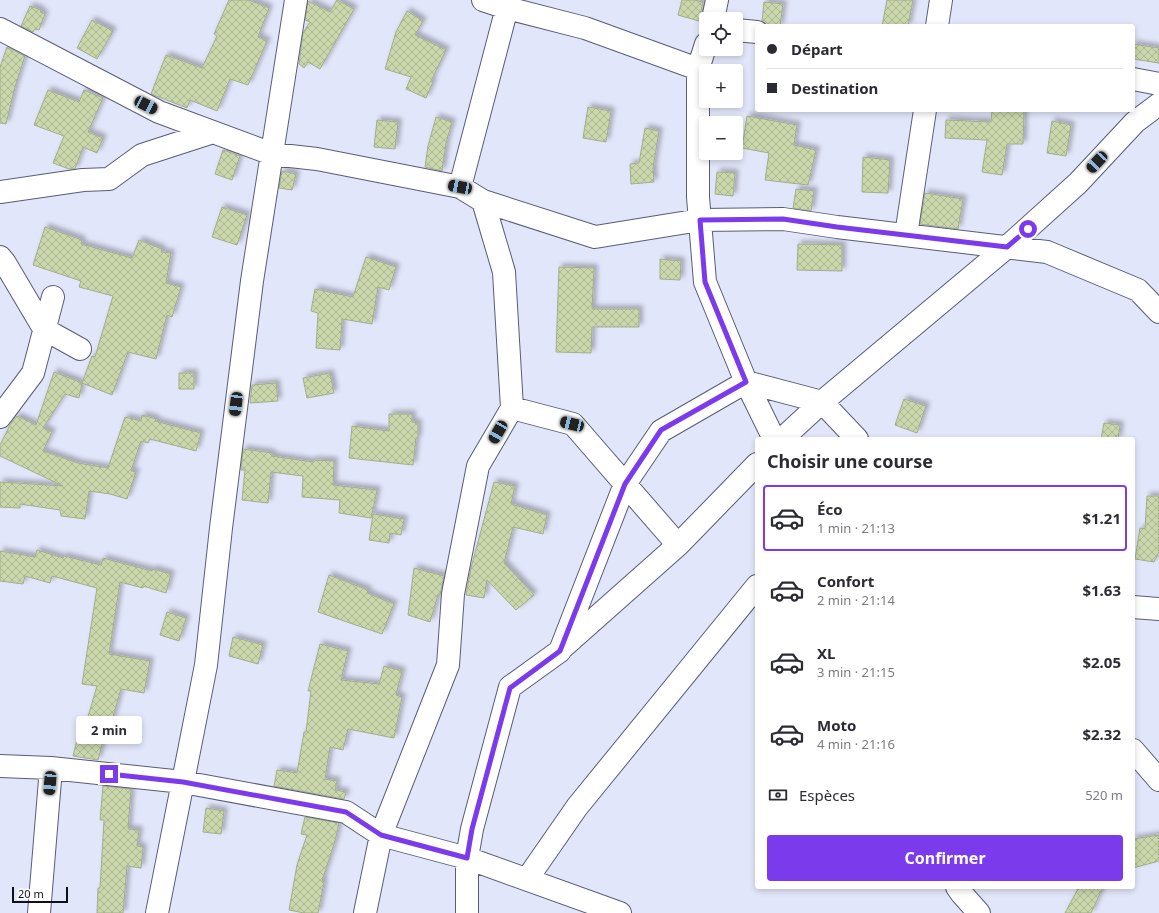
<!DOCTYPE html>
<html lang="fr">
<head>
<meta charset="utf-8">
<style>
  body { margin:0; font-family:"Noto Sans",sans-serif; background:#f2f2f3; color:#2b2b33; height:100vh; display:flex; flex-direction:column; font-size:15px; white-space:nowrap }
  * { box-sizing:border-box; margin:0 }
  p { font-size:13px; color:#7c7c81 }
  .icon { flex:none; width:22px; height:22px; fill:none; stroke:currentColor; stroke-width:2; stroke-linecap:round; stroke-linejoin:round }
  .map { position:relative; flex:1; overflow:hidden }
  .panel { position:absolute; left:755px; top:437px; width:380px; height:452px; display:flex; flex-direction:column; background:#fff; border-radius:4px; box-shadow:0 2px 6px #0003 }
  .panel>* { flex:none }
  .banner { position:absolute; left:755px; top:24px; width:380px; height:88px; border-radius:4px; box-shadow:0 2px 6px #0003; display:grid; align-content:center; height:88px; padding:0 12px; background:#fff }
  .tools { position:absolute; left:699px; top:12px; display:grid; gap:8px }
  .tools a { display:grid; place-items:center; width:44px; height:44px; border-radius:4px; background:#fff; box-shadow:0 2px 6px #0003; font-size:20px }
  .scale { position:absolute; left:12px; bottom:10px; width:56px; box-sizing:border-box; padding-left:4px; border:2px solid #0e101b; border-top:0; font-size:11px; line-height:14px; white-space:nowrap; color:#0e101b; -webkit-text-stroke:3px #fff; paint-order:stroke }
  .end { position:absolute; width:18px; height:18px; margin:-9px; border:5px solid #7c3aed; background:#fff; box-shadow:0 0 0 2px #fff }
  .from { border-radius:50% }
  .bubble { position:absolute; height:28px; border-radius:4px; background:#fff; box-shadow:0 2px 6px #0003; font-size:13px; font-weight:700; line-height:28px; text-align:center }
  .car { position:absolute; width:12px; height:24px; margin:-12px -6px; border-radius:5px; box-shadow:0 0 3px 1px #0007; background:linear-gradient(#222 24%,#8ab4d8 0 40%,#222 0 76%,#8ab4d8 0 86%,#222 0) }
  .banner b { display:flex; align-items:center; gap:14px; height:38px; font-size:15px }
  .banner b+b { border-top:1px solid #e1e1e2 }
  .banner i { width:10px; height:10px; background:#2b2b33 }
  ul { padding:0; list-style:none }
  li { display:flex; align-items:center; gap:12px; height:66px; margin:0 8px 6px; padding:0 4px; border:2px solid transparent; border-radius:4px }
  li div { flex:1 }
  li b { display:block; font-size:15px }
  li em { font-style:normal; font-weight:700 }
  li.selected { border-color:#7c3aed }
  li>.icon { width:36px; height:36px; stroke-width:1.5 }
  h2 { padding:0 12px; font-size:18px; line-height:48px }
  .pay { display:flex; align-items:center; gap:10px; height:44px; padding:0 12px; font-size:15px }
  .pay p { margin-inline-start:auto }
  .cta { display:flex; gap:8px; margin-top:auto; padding:8px 12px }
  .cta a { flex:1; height:46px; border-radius:4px; background:#7c3aed; color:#fff; font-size:16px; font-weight:700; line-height:46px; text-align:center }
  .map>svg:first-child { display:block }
  .building { fill:url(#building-cross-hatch); stroke:#a3ad8d; filter:url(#shadow) }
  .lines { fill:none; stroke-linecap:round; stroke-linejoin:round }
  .minor-casing { stroke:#585c78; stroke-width:24 }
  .minor { stroke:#fff; stroke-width:22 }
  .route { stroke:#7c3aed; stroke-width:5 }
</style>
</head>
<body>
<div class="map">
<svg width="1159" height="913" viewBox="0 0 1159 913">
  <defs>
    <pattern id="building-cross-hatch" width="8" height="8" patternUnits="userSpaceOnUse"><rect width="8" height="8" fill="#c9d7ab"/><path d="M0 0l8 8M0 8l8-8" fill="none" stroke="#abb893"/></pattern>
    <filter id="shadow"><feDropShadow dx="3.5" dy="-3.5" stdDeviation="2" flood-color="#0004"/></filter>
  </defs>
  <rect width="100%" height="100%" fill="#e2e6fa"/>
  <!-- building -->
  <path class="building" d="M229 0H249L269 8 258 37 267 41 248 85 230 79 217 111 190 100 187 108 151 94 166 55 202 68 217 36 214 34Z
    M337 0 354 9 320 69 308 62 304 68 299 64 303 33 310 22 305 20 308 1 330 12Z
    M682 0H694L703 2 699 21 678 15Z
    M887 0H913L908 26H882Z
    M764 2 783 4 780 26H768L762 21Z
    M30 6 41 10 40 12 45 14 39 30 35 29 33 32 21 26Z
    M407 11 423 21 415 35 446 50 431 81 433 82 426 98 406 89 411 77 385 69 396 32Z
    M92 20 113 31 97 59 77 48Z
    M1133 44 1159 48V63L1133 59Z
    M7 47 25 56 15 87 6 124 0 123V67Z
    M48 90 79 102 84 90 103 98 88 132 103 138 97 153 83 147 75 169H69L53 163 64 136 34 125Z
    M588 107 611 111 606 142 583 138Z
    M992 110 1024 111 1023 144H1007L1002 175 982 172 987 140 945 138 946 120 991 122Z
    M747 116 797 125 794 145 816 150 808 185 765 180 769 153 742 148Z
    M436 117 452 122 446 143 442 171 425 167 428 146Z
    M377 120 398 122 395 149 374 147Z
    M1052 121 1071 125 1066 156 1047 153Z
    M645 128 659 131 653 168 654 182 631 184 630 164 639 163Z
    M223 150 240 156 232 180 215 174Z
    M863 157 890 160 888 193 862 192Z
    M282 171 296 174 292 190 279 188Z
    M717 172 735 173 733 196 715 194Z
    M796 189 814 191 811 211 793 208Z
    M925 193 963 199 958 229 920 224Z
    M222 207 247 215 237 245 212 237Z
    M45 227 82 240 81 244 132 258 139 240 162 249 161 252 171 253 166 283 181 287 172 317 167 315 156 359 128 352 112 395 82 383 92 356 95 357 113 296 79 287 81 281 33 265Z
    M798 244 842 245V271L797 270Z
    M366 257 396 267 389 290 378 287 372 324 342 319 340 350 316 348 318 313 311 311 315 289 353 297Z
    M660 259 681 261 680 280 660 279Z
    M559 267 594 268 592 309H639V327H592L591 353 556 352Z
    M54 372 82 383 79 398 65 394 43 428 52 432 43 451 78 463 108 468 125 417 141 421 142 415 156 419 155 421 201 433 196 451 150 439 148 443 141 441 131 471 136 472 127 499 110 494 89 491 85 519 61 516 60 510 20 504V508L0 507V482L63 486 0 456V445L10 425 17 416 36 425Z
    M179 373H194V389H179Z
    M330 373 334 393 307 398 303 378Z
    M276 383 278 401 250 403 252 385Z
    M904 399 926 406 917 433 895 425Z
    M389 414H412V422L418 423V438H416L413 465 349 458 352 426 389 431Z
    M1104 423 1120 425 1118 439H1101Z
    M243 449 272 453V456L313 462V460L334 461 333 485 377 490 371 518 339 513 340 500 302 497 303 476 271 472 268 503 242 500 245 470H241Z
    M494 482 515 486 511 504 547 515 543 534 513 527 504 563 534 595 516 610 487 580 484 598 466 595 471 568Z
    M1147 496H1159V552L1154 562 1135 559 1140 528 1145 529Z
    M373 514 404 519 401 535 390 533 389 543 369 540Z
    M37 550 63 558 64 556 101 565 103 558 152 571 153 569 171 574 166 593 143 586V588L120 582 109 654 150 661 144 693 121 689 108 734 105 733 98 760 73 756 78 736 82 737 97 686 82 684 97 588 52 576 50 583 25 576 23 584 0 581V551L35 557Z
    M414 568 444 576 440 595H438L430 622 408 615Z
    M329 575 368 590 367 593 394 604 382 634 318 612Z
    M167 612 186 618 179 641 160 635Z
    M233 637 263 645 258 664 229 656Z
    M320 644 348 651 341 680 379 684 384 666 402 671 396 695 402 697 394 738 348 729 343 750 330 747 325 779 337 781 335 790 346 792 344 799 274 786 277 770 297 773 304 732H306L311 691H308Z
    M103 786 131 789 128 829 139 830 137 846 143 847 141 868 127 866 123 913H97L98 888H100L104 820H100Z
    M206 808 224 811 221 834 203 832Z
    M305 817 339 823 335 841 322 881 324 882 318 913H304L289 910 297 865 307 835 301 834Z
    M1159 835V861L1133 868V839Z
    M1079 887H1103L1091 913H1065Z"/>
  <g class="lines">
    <defs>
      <path id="minor" d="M483 0 507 8 585 28 698 69
        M713 19 717 0
        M937 26 941 0
        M0 29 159 112 272 154 317 159 460 187
        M736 30 757 32
        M706 44 698 69V197L705 282 746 382 774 439
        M1133 79 1159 84
        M0 192 83 180 109 179 142 155 213 132
        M483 201 595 237 700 220 783 219 837 227 1047 252 1138 290 1159 312
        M906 235 925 110
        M0 257 5 263 44 329 80 349
        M512 408 573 424 678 545
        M0 417 33 373 53 297
        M782 439 822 402 1007 247 1078 183 1135 122 1159 104
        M1133 607 1159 609
        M563 647 678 545 757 464
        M1133 750 1159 780
        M0 766 51 768 183 782 346 812 381 835 467 858 620 913
        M527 879 577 807 757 586
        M957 887 962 894 979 913
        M39 913 51 768
        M157 913 206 665 221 528 252 281 296 0
        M365 913 381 835 448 665 453 594 478 466 512 408 504 272 483 201 460 187 509 0
        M467 913V858L472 829 510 687 560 651 625 484 661 431 746 382 822 402 857 439"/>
    </defs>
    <!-- minor casing -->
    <use href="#minor" class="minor-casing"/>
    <!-- minor -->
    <use href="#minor" class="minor"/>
  </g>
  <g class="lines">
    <!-- route -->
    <path class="route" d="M109 774 183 782 346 812 381 835 467 858 472 829 510 688 560 651 625 484 661 430 746 382 705 282 700 220 783 219 837 227 1007 247 1028 229"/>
  </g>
</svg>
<div class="tools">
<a><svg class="icon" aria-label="locate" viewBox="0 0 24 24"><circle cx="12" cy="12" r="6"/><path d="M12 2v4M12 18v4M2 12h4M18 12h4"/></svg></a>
<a>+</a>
<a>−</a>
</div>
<div class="scale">20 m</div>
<i class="end from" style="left:1028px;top:229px"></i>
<i class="end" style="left:109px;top:774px"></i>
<div class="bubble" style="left:76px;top:716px;width:66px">2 min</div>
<i class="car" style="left:146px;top:105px;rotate:117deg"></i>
<i class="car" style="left:1097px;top:162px;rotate:223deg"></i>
<i class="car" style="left:460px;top:187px;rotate:281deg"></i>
<i class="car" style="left:236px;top:404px;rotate:187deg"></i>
<i class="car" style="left:572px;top:424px;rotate:284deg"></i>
<i class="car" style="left:498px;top:432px;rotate:210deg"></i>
<i class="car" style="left:50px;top:783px;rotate:185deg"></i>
<div class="banner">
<b><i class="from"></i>Départ</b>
<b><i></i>Destination</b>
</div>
<section class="panel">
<h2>Choisir une course</h2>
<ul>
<li class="selected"><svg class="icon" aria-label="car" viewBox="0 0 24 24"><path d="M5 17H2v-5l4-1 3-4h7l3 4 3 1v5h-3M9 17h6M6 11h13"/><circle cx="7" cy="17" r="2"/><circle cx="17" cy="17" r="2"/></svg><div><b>Éco</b><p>1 min · 21:13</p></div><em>$1.21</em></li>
<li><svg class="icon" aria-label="car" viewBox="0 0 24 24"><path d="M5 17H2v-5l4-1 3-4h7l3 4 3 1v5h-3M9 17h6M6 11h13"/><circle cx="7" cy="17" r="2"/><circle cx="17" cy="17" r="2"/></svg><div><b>Confort</b><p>2 min · 21:14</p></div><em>$1.63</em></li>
<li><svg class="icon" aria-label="car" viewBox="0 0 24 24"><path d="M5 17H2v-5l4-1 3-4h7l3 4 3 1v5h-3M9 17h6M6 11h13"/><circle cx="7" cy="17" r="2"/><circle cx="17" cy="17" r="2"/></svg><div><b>XL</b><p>3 min · 21:15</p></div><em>$2.05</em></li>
<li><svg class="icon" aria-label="car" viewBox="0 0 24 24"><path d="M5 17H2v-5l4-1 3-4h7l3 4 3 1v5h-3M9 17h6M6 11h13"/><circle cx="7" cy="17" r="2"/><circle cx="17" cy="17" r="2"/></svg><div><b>Moto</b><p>4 min · 21:16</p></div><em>$2.32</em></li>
</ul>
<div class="pay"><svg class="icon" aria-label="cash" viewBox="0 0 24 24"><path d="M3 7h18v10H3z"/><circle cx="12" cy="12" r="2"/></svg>Espèces<p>520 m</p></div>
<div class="cta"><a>Confirmer</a></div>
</section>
</div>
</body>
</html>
